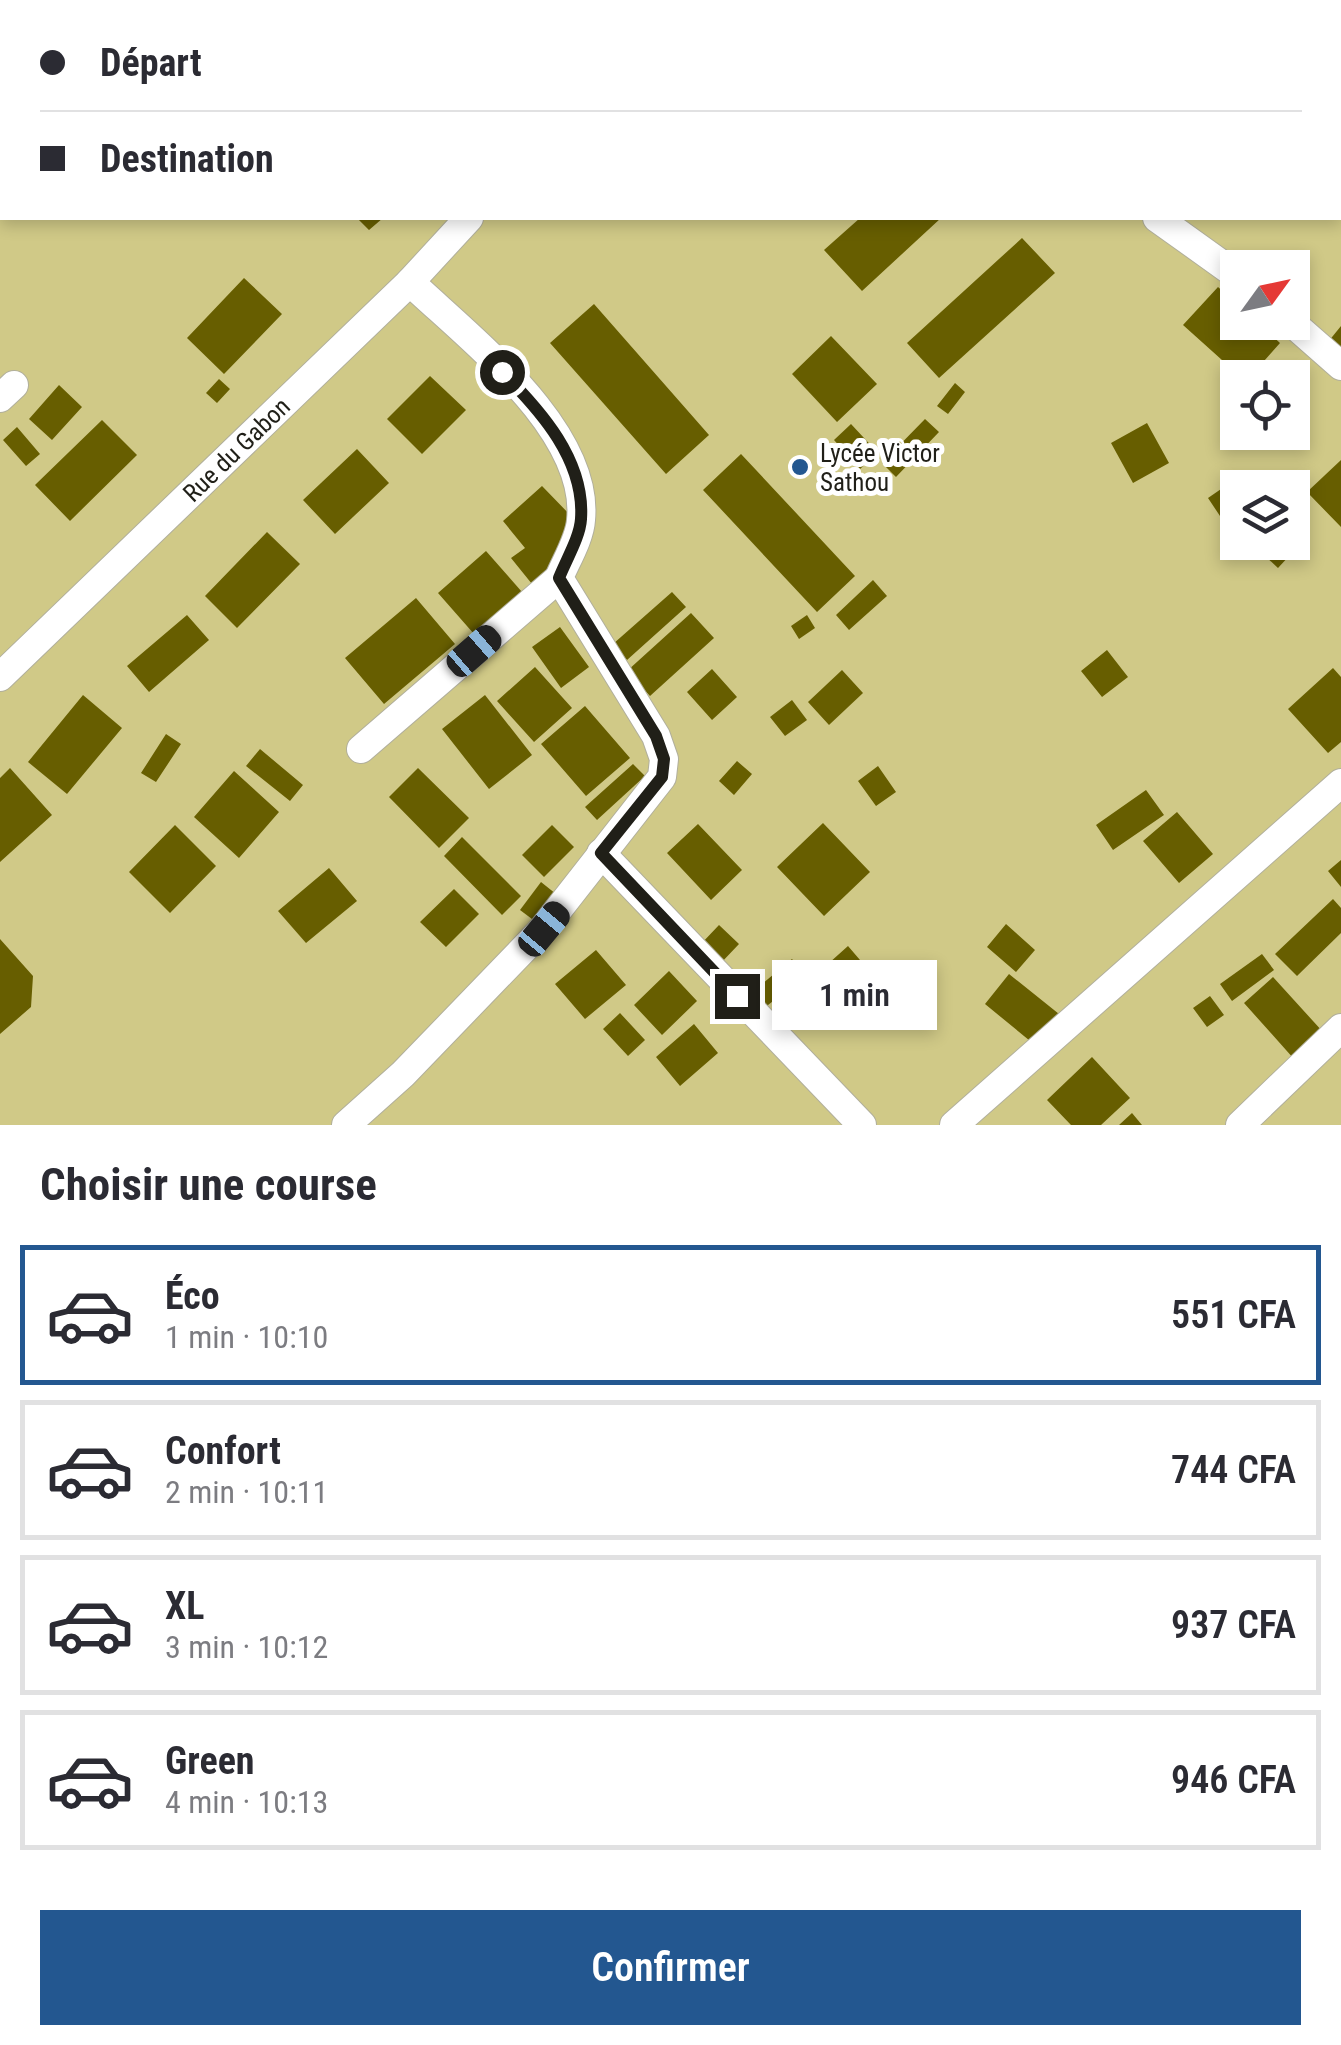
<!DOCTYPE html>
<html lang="fr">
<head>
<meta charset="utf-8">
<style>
  body { margin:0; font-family:"Roboto Condensed",sans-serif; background:#f2f2f3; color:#2b2b33; height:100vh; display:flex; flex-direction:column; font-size:38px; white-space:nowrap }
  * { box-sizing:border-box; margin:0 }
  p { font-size:32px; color:#7c7c81 }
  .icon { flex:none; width:55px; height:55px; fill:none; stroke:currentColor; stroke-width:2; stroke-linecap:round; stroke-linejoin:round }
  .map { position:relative; height:1125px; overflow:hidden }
  .details { display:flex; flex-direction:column; background:#fff; flex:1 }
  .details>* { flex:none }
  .top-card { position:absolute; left:0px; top:0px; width:1342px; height:220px; box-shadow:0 5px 15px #0003; display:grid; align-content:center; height:220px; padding:0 40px; background:#fff }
  .needle { width:65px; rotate:57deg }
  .tools { position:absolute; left:1220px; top:250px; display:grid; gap:20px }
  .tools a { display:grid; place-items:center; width:90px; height:90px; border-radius:0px; background:#fff; box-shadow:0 5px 15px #0003; font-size:50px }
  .end { position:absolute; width:45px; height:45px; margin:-22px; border:12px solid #201f18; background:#fff; box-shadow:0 0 0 5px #fff }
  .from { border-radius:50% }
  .bubble { position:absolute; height:70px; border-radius:0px; background:#fff; box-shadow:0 5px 15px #0003; font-size:32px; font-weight:600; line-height:70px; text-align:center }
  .car { position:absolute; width:30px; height:60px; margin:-30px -15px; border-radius:12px; box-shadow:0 0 8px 2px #0007; background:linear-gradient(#222 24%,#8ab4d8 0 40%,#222 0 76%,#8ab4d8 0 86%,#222 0) }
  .top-card b { display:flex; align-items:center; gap:35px; height:95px; font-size:38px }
  .top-card b+b { border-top:2px solid #e1e1e2 }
  .top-card i { width:25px; height:25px; background:#2b2b33 }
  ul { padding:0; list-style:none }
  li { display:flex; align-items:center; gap:30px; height:140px; margin:0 20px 15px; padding:0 20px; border:5px solid #e1e1e2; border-radius:0px }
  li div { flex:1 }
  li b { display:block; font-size:38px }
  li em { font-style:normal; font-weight:600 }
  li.active { border-color:#235790 }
  li>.icon { width:90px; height:90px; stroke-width:1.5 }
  h2 { padding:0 40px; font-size:45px; line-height:120px }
  .cta { display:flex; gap:20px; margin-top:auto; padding:20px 40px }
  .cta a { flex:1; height:115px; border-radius:0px; background:#235790; color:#fff; font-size:40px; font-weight:600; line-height:115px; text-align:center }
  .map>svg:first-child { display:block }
  .green { fill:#d0c987; fill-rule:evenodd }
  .building { fill:#675e00 }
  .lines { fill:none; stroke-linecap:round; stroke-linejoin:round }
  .street-casing { stroke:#b1af9c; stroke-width:30 }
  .highway-casing { stroke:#8e8644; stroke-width:52 }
  .street { stroke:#fff; stroke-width:28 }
  .highway { stroke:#c9be5b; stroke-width:50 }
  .route { stroke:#201f18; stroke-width:12 }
  .poi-dot { fill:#235790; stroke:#fff; stroke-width:4 }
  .labels { text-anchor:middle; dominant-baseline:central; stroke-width:10; stroke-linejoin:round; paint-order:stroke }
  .street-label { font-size:25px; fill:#201f18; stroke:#fff }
  .poi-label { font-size:25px; fill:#201f18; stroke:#fff; text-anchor:start }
</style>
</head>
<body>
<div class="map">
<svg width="1341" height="1125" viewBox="0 0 1341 1125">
  <rect width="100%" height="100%" fill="#e8e6d2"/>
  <!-- green -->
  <path class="green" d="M0 0H1341V1125H0ZM2 2H1340V218H2ZM1238 268H1292V322H1238ZM1238 378H1292V432H1238ZM1238 488H1292V542H1238Z"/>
  <!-- building -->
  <path class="building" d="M357 218H383L369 230Z
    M860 218H941L862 291 824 250Z
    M1022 238 1055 273 939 378 907 343Z
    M244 278 282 314 224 374 187 338Z
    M1218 287 1238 305V322H1257L1280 343 1249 378H1242L1183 325Z
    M594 304 709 435 666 474 550 343Z
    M1341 326V353L1328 342Z
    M831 336 877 384 837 422 792 374Z
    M430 376 466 410 422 454 387 419Z
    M219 379 230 389 217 403 206 393Z
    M955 383 965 392 948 414 937 406Z
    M59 385 82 407 52 440 29 419Z
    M925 419 939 432 896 477 882 463Z
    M102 420 137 455 70 521 35 485Z
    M1147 423 1169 463 1133 483 1111 443Z
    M851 424 878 453 860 469 834 440Z
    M17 427 40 454 26 466 3 440Z
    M357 449 389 483 335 534 303 500Z
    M741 454 855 576 817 612 703 490Z
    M1341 460V527L1307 492Z
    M1240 476 1248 488H1238V543L1208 498Z
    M542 486 574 519 557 560 532 584 511 558 525 548 503 521Z
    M1292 531 1303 541 1278 568 1265 556 1278 542H1292Z
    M267 532 300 564 237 628 205 596Z
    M486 551 522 592 474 634 438 593Z
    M873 580 887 596 849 630 836 615Z
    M672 592 686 607 627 660 613 644Z
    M416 598 455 644 384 704 345 658Z
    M691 613 714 638 650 696 627 671Z
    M187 615 209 640 149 692 127 666Z
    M807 615 815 628 799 639 791 626Z
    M560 627 589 667 561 688 532 647Z
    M1107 650 1128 677 1102 697 1081 671Z
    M535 667 572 708 534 742 497 701Z
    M1333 668 1341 677V742L1328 753 1288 709Z
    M712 669 737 697 712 720 687 692Z
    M842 670 863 693 829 725 808 702Z
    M83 695 122 728 67 794 28 762Z
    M485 695 532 755 489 789 442 729Z
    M792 700 807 720 785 736 770 717Z
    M585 706 630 758 586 796 541 744Z
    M166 734 181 744 156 782 141 773Z
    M260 749 303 785 290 801 246 766Z
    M737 761 752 774 734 795 719 781Z
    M633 764 645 776 597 820 585 807Z
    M878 766 896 792 876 806 858 781Z
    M10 768 52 815 0 862V778Z
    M418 768 469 818 439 848 389 797Z
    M234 771 279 812 239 858 194 817Z
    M1146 790 1164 815 1113 850 1096 825Z
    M1177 812 1213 854 1179 883 1143 841Z
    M823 823 870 872 824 916 777 867Z
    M698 824 742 870 711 900 667 853Z
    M175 825 216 866 170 913 129 872Z
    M552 825 574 847 544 877 522 855Z
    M462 837 521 896 502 915 444 856Z
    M1341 860V887L1328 871Z
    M329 868 357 901 306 943 278 911Z
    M541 882 556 894 536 922 520 910Z
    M454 889 479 914 446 947 420 922Z
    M1333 899 1341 908V933L1297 976 1275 954Z
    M1006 924 1035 950 1016 972 987 947Z
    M719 925 739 944 720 964 700 945Z
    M0 939 33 976 31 1007 0 1034Z
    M848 946 860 960 831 986 819 972Z
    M596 950 626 985 585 1019 555 984Z
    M1262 954 1274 970 1232 1001 1220 984Z
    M792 959 805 976 758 1013 745 998Z
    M669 971 697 1001 662 1035 634 1005Z
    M1009 974 1059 1014 1035 1045 985 1004Z
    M1273 977 1323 1032 1294 1059 1244 1003Z
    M1210 996 1224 1015 1207 1027 1193 1008Z
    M620 1013 645 1040 628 1056 603 1029Z
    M694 1024 718 1053 680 1086 656 1057Z
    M1092 1057 1130 1098 1101 1125H1071L1047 1100Z
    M1132 1113 1142 1125H1119Z"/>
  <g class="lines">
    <defs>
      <g id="street">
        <path d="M936 0 938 2"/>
        <path d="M666 2 668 0"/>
        <path d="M1157 218 1238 276"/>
        <path d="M1291 322 1341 366"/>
        <path d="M0 398 14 385"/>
        <path id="s1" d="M0 677 410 282 469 218"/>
        <path d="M361 749 559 578"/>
        <path d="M601 853 862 1125"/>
        <path d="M346 1125 403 1074 543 929 662 777 664 759 656 736 559 578C566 561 580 538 581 520 590 430 469 338 410 282"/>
        <path d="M954 1125 1341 783"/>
        <path d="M1240 1125 1341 1028"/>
      </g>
      <path id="highway" d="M120 2 141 0
        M0 16H2"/>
    </defs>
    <!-- street casing -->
    <use href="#street" class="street-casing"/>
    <!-- highway casing -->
    <use href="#highway" class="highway-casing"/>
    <!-- street -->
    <use href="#street" class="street"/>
    <!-- highway -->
    <use href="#highway" class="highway"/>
  </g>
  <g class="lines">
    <!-- route -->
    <path class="route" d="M502 372C541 411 585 460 581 519 580 537 566 560 559 578L656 736 664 759 662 777 601 853 737 996"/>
  </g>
  <!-- markers -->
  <circle class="poi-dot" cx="800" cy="467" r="10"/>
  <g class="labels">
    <!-- street labels -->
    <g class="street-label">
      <text stroke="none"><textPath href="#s1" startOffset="328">Rue du Gabon</textPath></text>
    </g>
    <!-- poi labels -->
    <g class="poi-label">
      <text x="820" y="453">Lycée Victor<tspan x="820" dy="29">Sathou</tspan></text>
    </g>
  </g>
</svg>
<div class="tools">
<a><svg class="needle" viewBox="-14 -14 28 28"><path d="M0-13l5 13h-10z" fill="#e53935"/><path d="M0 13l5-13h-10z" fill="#7c7c81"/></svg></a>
<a><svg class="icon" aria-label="locate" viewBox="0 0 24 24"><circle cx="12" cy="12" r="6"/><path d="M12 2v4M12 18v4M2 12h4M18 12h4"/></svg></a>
<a><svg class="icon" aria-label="layers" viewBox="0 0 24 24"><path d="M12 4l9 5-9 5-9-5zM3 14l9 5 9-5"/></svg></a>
</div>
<i class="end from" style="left:502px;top:372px"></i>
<i class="end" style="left:737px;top:996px"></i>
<div class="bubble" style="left:772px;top:960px;width:165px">1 min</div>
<i class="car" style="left:474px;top:651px;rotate:49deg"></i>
<i class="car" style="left:544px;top:929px;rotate:40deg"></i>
<div class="top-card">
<b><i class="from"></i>Départ</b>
<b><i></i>Destination</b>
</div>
</div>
<section class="details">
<h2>Choisir une course</h2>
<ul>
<li class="active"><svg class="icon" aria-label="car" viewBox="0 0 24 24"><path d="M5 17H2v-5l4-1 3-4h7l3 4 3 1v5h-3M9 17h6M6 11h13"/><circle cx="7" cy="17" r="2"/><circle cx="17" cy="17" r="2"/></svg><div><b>Éco</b><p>1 min · 10:10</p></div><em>551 CFA</em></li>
<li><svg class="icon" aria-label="car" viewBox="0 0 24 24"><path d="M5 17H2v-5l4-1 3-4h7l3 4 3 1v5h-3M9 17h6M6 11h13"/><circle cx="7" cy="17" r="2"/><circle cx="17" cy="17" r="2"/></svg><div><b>Confort</b><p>2 min · 10:11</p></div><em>744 CFA</em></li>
<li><svg class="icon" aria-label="car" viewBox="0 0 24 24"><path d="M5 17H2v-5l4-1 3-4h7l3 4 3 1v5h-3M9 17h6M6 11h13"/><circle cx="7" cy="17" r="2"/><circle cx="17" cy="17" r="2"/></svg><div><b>XL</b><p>3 min · 10:12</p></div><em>937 CFA</em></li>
<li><svg class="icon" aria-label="car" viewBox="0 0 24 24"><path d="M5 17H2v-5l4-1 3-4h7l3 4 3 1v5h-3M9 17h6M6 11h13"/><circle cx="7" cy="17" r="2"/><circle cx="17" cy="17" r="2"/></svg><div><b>Green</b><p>4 min · 10:13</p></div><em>946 CFA</em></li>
</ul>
<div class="cta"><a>Confirmer</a></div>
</section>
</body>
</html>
